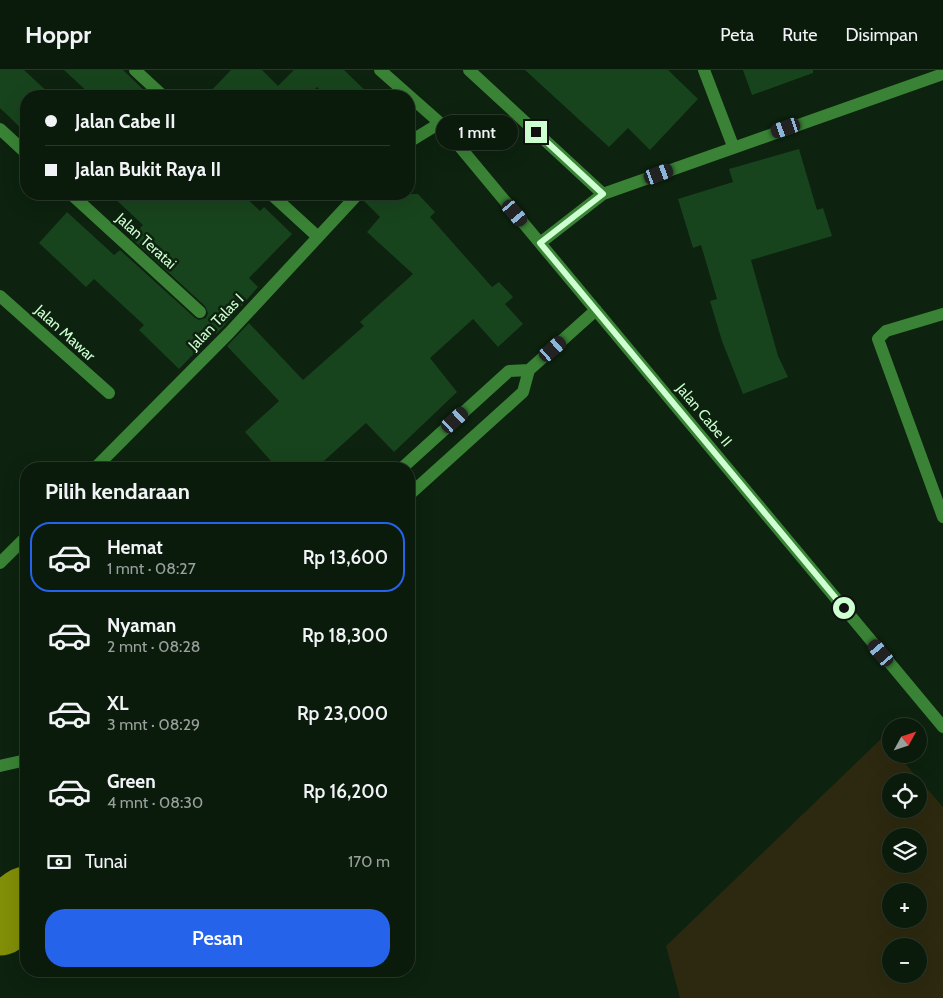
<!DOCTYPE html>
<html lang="id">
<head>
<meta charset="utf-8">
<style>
  body { margin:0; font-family:Cabin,sans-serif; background:#132314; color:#f1f3f6; height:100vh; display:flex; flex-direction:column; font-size:19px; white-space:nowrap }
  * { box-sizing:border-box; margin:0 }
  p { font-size:16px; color:#99a19d }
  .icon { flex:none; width:28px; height:28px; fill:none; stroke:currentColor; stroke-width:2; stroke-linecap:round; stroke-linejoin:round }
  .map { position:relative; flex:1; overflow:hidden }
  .details { position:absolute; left:20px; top:392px; width:395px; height:515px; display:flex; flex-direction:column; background:#0a1a0b; border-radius:20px; box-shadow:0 5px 20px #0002,0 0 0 1px #2a382c }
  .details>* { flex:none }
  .top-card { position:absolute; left:20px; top:20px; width:395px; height:110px; border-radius:20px; box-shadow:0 5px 20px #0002,0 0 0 1px #2a382c; display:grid; align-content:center; height:110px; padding:0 25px; background:#0a1a0b }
  .needle { width:32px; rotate:50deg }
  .controls { position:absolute; left:882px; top:648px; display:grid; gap:10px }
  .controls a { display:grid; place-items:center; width:45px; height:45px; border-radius:50%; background:#0a1a0b; box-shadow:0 5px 20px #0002,0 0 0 1px #2a382c; font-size:25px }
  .end { position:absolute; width:22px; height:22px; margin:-11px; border:6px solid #ceffd0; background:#111; box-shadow:0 0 0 2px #111 }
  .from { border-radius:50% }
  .bubble { position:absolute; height:35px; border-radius:18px; background:#0a1a0b; box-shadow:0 5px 20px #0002,0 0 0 1px #2a382c; font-size:16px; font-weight:600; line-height:35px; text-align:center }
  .car { position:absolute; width:15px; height:30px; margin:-15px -8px; border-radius:6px; box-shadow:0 0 4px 1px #0007; background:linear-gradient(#222 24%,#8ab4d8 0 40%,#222 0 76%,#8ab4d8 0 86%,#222 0) }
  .top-card b { display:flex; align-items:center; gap:18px; height:48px; font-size:19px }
  .top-card b+b { border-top:1px solid #2a382c }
  .top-card i { width:12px; height:12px; background:#f1f3f6 }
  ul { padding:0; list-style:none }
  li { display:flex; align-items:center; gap:15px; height:70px; margin:0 10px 8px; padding:0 15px; border:2px solid transparent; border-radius:20px }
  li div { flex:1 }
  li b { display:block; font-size:19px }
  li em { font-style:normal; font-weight:600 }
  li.active { border-color:#2563eb }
  li>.icon { width:45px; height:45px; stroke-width:1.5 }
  h2 { padding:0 25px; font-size:22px; line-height:60px }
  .pay { display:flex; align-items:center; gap:12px; height:55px; padding:0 25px; font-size:19px }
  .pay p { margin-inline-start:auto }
  .button { display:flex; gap:10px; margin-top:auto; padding:10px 25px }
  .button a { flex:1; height:58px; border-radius:20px; background:#2563eb; color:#fff; font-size:20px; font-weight:600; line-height:58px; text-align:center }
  header { display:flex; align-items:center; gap:30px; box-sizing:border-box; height:70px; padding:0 25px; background:#0a1a0b; border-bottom:1px solid #2a382c }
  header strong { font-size:24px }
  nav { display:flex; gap:28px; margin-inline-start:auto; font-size:18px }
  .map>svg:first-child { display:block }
  .green { fill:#2d2910; fill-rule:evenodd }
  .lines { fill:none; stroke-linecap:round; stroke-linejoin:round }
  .taxiway { stroke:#818e08; stroke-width:69 }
  .building { fill:#18441d }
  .minor { stroke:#3a8336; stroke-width:12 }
  .route { stroke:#ceffd0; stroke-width:6 }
  .labels { text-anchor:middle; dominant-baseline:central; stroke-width:5; stroke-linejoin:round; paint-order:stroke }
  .street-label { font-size:15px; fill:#ceffd0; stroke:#0d220f }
</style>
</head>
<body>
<header>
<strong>Hoppr</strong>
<nav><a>Peta</a><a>Rute</a><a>Disimpan</a></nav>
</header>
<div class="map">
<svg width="943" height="928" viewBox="0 0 943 928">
  <rect width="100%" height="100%" fill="#0d220f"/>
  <!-- green -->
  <path class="green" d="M883 667 891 677V684H897L943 737V928H680L666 876ZM891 711H919V739H891ZM891 766H919V794H891ZM891 821H919V849H891ZM891 876H919V904H891Z"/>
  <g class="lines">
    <!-- taxiway -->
    <path class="taxiway" d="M0 851 26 831"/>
  </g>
  <!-- building -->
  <path class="building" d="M0 0H24L52 26H26V63L0 38Z
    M64 0H123L150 26H92Z
    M231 0H262L278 16 294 0H344L371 26H326L317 17 308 26H206Z
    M525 0H668L698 29 650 80 628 58 609 77Z
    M743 0H813V3L752 25Z
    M799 79 817 140 823 138 832 166 751 190 778 286 788 307 743 324 722 271 710 231 717 229 701 175 693 178 678 129 733 112 729 99Z
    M110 124H242L260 141 264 137 292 164 249 208 258 217 223 257 216 264 215 262 179 299 139 260 144 255 94 209 86 217 39 173 67 142 114 185 120 180 195 248 199 250 206 248 208 243 205 236 131 168 143 155Z
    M366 124H418L435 142 430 147 492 217 499 212 513 227 505 234 523 254 498 277 473 249 430 288 457 322 394 382 366 353 315 399H278L245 362 279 331 227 276 249 253 303 310 364 256 360 252 413 204 367 162 380 147 363 130Z"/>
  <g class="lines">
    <!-- minor -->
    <path class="minor" d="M135 0 163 26
      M380 0 440 53 943 657
      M469 0 603 124
      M704 0 733 76
      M0 59 26 83
      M409 72 440 53
      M71 124 200 242
      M271 124 318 167
      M540 173 603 124 943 4
      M0 226 109 323
      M943 244 886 261 878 269 943 447
      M94 399 229 263 358 124
      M401 399 509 301 529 300
      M409 425 523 322 529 300 596 240
      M0 493 26 467
      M0 696 26 690"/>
  </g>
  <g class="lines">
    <!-- route -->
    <path class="route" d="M536 62 603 124 540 173 844 538"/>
  </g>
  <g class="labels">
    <!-- street labels -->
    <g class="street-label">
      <text transform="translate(146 171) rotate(42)">Jalan Teratai</text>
      <text transform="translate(216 252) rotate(-46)">Jalan Talas I</text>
      <text transform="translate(65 263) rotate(42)">Jalan Mawar</text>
      <text transform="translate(704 345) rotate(50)">Jalan Cabe II</text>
    </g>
  </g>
</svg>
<div class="controls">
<a><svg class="needle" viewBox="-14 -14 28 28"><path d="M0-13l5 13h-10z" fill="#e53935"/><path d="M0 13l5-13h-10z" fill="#99a19d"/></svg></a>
<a><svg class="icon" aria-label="locate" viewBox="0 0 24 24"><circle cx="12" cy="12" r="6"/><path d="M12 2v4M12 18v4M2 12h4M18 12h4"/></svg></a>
<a><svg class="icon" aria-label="layers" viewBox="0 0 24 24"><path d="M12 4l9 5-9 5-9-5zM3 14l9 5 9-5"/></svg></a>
<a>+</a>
<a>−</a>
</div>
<i class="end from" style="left:844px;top:538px"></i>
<i class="end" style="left:536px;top:62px"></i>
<div class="bubble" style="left:436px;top:45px;width:82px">1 mnt</div>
<i class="car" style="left:786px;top:58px;rotate:251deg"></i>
<i class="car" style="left:659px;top:104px;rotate:70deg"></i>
<i class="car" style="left:515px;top:143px;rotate:140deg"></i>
<i class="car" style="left:553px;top:279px;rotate:49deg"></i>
<i class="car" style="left:455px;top:350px;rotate:48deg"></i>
<i class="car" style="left:881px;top:583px;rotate:320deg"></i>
<div class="top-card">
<b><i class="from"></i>Jalan Cabe II</b>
<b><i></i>Jalan Bukit Raya II</b>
</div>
<section class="details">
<h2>Pilih kendaraan</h2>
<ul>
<li class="active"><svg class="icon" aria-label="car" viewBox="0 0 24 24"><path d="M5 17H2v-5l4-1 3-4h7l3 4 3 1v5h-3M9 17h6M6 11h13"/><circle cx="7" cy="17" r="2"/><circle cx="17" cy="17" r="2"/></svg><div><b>Hemat</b><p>1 mnt · 08:27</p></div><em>Rp 13,600</em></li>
<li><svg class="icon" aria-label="car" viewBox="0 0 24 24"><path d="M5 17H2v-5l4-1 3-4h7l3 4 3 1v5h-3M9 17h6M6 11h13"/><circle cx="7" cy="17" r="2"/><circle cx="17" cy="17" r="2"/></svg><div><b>Nyaman</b><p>2 mnt · 08:28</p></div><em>Rp 18,300</em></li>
<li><svg class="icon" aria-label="car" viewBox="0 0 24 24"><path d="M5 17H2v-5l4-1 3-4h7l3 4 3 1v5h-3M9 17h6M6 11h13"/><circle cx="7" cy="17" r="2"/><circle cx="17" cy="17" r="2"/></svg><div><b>XL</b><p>3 mnt · 08:29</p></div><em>Rp 23,000</em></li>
<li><svg class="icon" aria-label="car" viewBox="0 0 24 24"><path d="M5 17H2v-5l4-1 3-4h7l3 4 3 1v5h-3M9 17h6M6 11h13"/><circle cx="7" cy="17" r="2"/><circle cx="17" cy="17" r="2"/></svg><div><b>Green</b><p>4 mnt · 08:30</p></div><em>Rp 16,200</em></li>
</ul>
<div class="pay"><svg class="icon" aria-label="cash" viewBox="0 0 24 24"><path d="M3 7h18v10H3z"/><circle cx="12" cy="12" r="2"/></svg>Tunai<p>170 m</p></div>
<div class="button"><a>Pesan</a></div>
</section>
</div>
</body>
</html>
